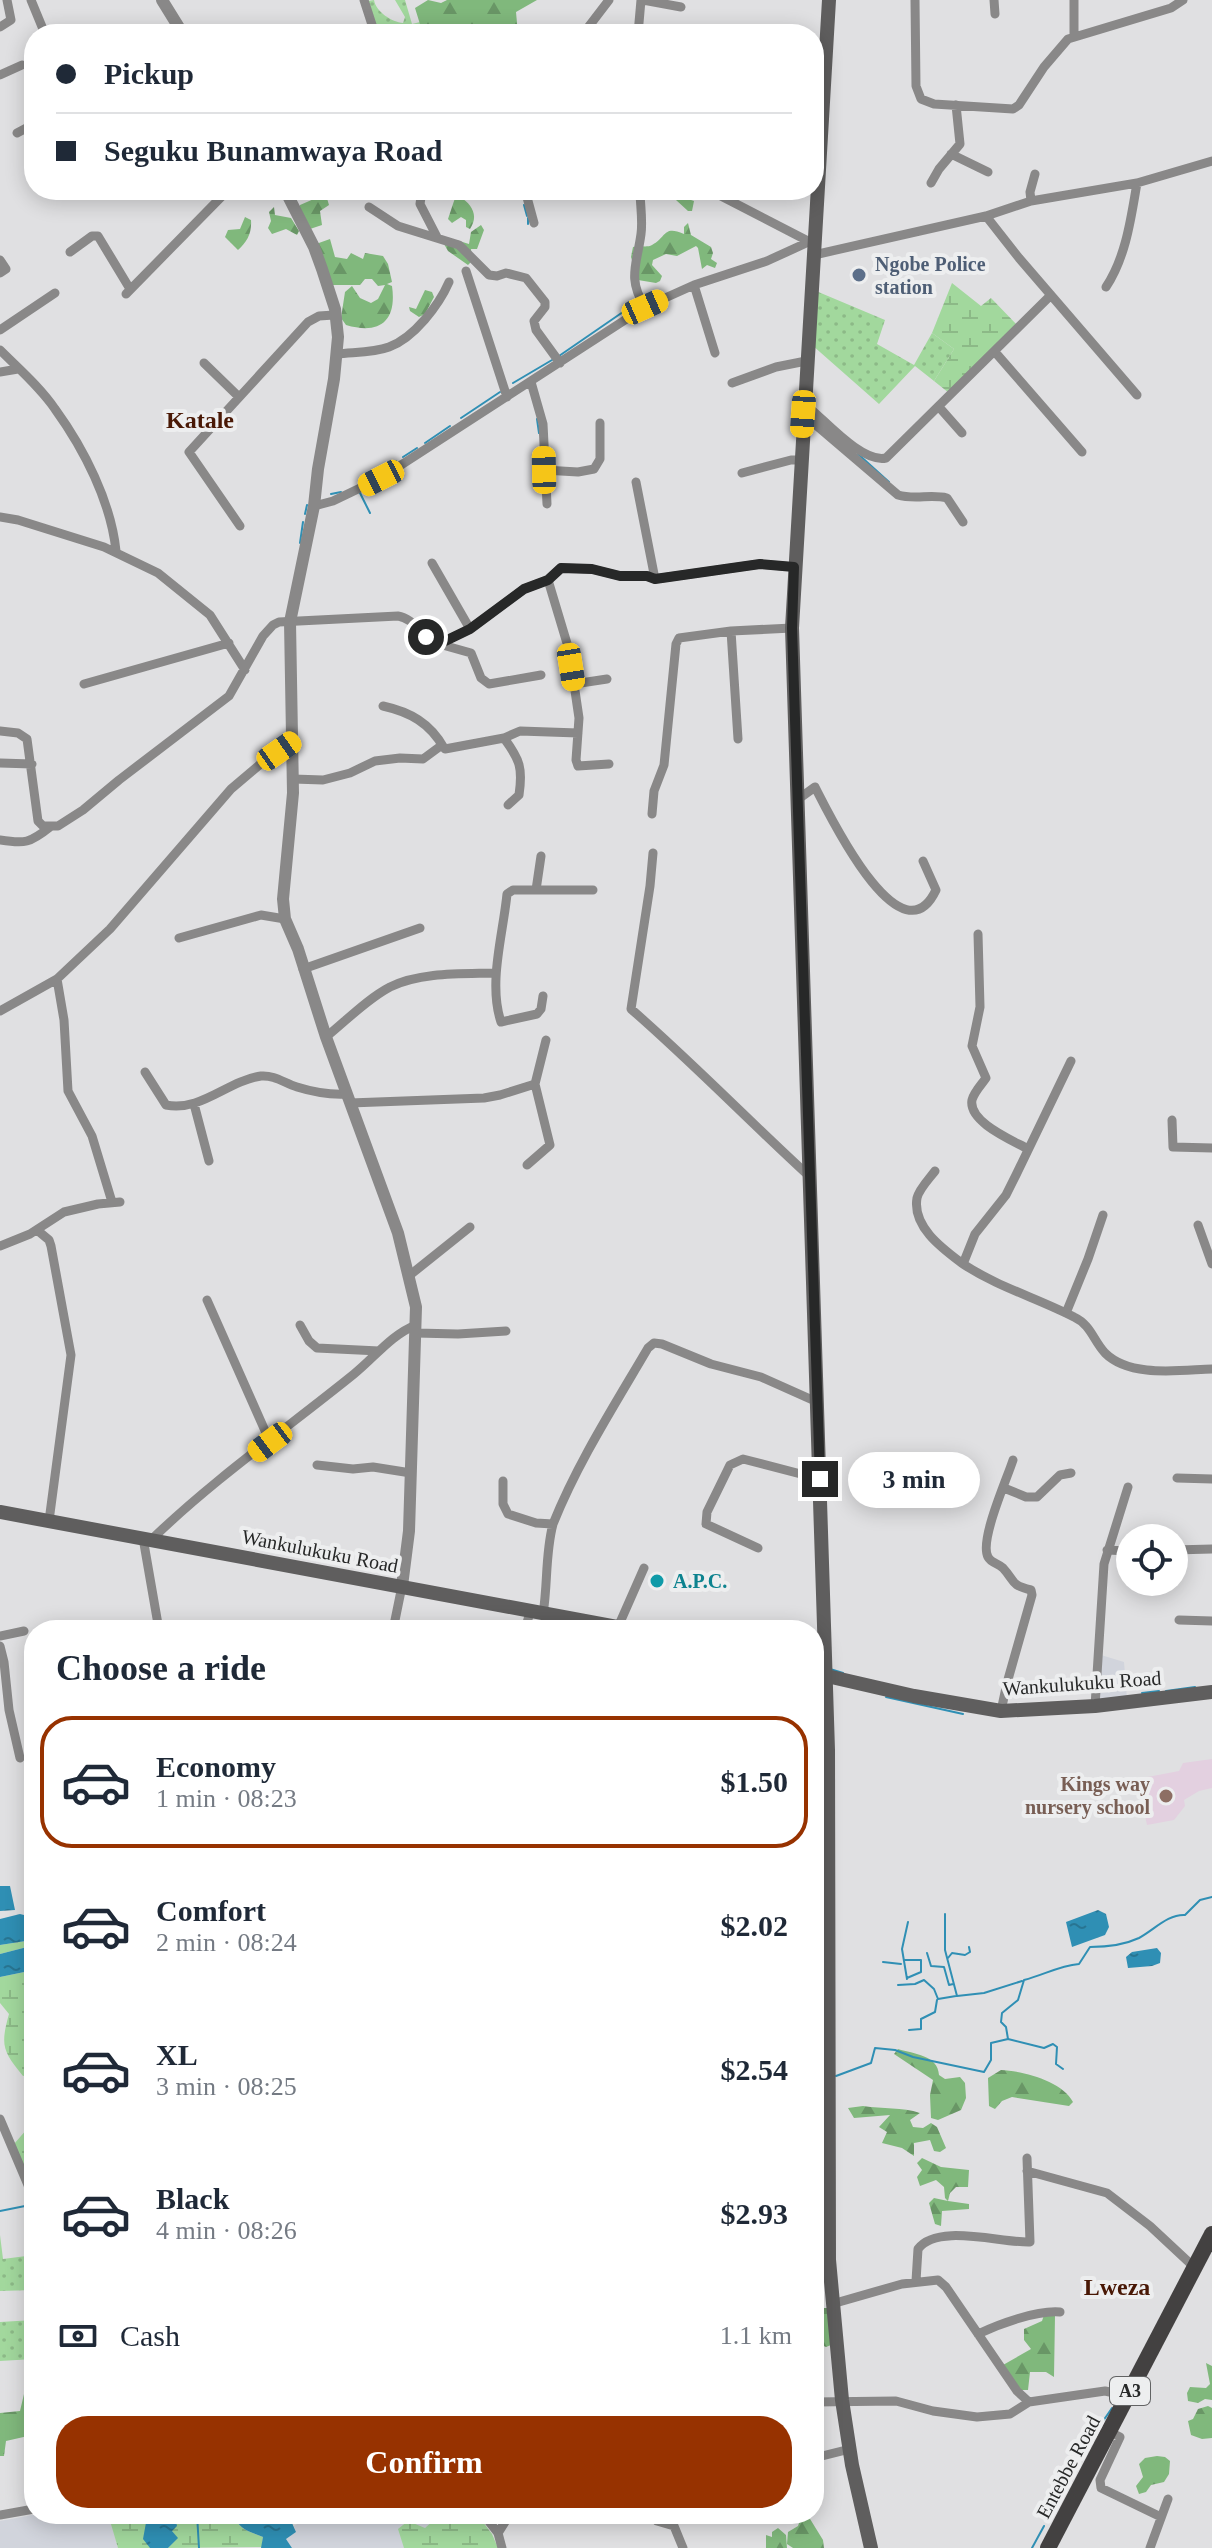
<!DOCTYPE html>
<html lang="en">
<head>
<meta charset="utf-8">
<style>
  body { margin:0; font-family:Georgia,serif; background:#f2f2f3; color:#1f2937; height:100vh; display:flex; flex-direction:column; font-size:30px; white-space:nowrap }
  * { box-sizing:border-box; margin:0 }
  p { font-size:26px; color:#747a83 }
  .icon { flex:none; width:44px; height:44px; fill:none; stroke:currentColor; stroke-width:2; stroke-linecap:round; stroke-linejoin:round }
  .map { position:relative; flex:1; overflow:hidden }
  .panel { position:absolute; left:24px; top:1620px; width:800px; height:904px; display:flex; flex-direction:column; background:#fff; border-radius:32px; box-shadow:0 4px 20px #0003 }
  .panel>* { flex:none }
  .top-card { position:absolute; left:24px; top:24px; width:800px; height:176px; border-radius:32px; box-shadow:0 4px 20px #0003; display:grid; align-content:center; height:176px; padding:0 32px; background:#fff }
  .fabs { position:absolute; left:1116px; top:1524px; display:grid; gap:16px }
  .fabs a { display:grid; place-items:center; width:72px; height:72px; border-radius:50%; background:#fff; box-shadow:0 4px 20px #0003; font-size:40px }
  .end { position:absolute; width:36px; height:36px; margin:-18px; border:10px solid #272828; background:#fff; box-shadow:0 0 0 4px #fff }
  .from { border-radius:50% }
  .bubble { position:absolute; height:56px; border-radius:28px; background:#fff; box-shadow:0 4px 20px #0003; font-size:26px; font-weight:700; line-height:56px; text-align:center }
  .car { position:absolute; width:24px; height:48px; margin:-24px -12px; border-radius:10px; box-shadow:0 0 6px 2px #0007; background:linear-gradient(#f5c518 24%,#345 0 40%,#f5c518 0 76%,#345 0 86%,#f5c518 0) }
  .top-card b { display:flex; align-items:center; gap:28px; height:76px; font-size:30px }
  .top-card b+b { border-top:2px solid #e0e1e3 }
  .top-card i { width:20px; height:20px; background:#1f2937 }
  ul { padding:0; list-style:none }
  li { display:flex; align-items:center; gap:24px; height:132px; margin:0 16px 12px; padding:0 16px; border:4px solid transparent; border-radius:32px }
  li div { flex:1 }
  li b { display:block; font-size:30px }
  li em { font-style:normal; font-weight:700 }
  li.on { border-color:#973200 }
  li>.icon { width:72px; height:72px; stroke-width:1.5 }
  h2 { padding:0 32px; font-size:36px; line-height:96px }
  .pay { display:flex; align-items:center; gap:20px; height:88px; padding:0 32px; font-size:30px }
  .pay p { margin-inline-start:auto }
  .button { display:flex; gap:16px; margin-top:auto; padding:16px 32px }
  .button a { flex:1; height:92px; border-radius:32px; background:#973200; color:#fff; font-size:32px; font-weight:700; line-height:92px; text-align:center }
  .map>svg:first-child { display:block }
  .built { fill:#d1d4dc }
  .education { fill:#e3d0e0 }
  .grass { fill:url(#grass-dots) }
  .forest { fill:url(#forest-firs) }
  .wetland { fill:url(#wetland-marsh) }
  .water { fill:url(#water-ripples) }
  .lines { fill:none; stroke-linecap:round; stroke-linejoin:round }
  .stream { stroke:#2f8fb4; stroke-width:2 }
  .minor { stroke:#898888; stroke-width:9 }
  .tertiary { stroke:#898888; stroke-width:12 }
  .secondary { stroke:#5f5e5e; stroke-width:14 }
  .primary { stroke:#434141; stroke-width:16 }
  .route { stroke:#272828; stroke-width:10 }
  .service-dot { fill:#5c6f8a; stroke:#edeeef; stroke-width:3 }
  .culture-dot { fill:#0f9aa8; stroke:#edeeef; stroke-width:3 }
  .education-dot { fill:#8d6e63; stroke:#edeeef; stroke-width:3 }
  .labels { text-anchor:middle; dominant-baseline:central; stroke-width:8; stroke-linejoin:round; paint-order:stroke }
  .shield { fill:#edeeef; stroke:#626364; stroke-width:2 }
  .shield-label { font-size:18px; font-weight:bold; fill:#272828 }
  .service-label { font-size:20px; font-weight:bold; fill:#4e5e75; stroke:#edeeef; text-anchor:start }
  .street-label { font-size:20px; fill:#272828; stroke:#edeeef }
  .culture-label { font-size:20px; font-weight:bold; fill:#0d838f; stroke:#edeeef; text-anchor:start }
  .education-label { font-size:20px; font-weight:bold; fill:#785e54; stroke:#edeeef; text-anchor:end }
  .quarter-label { font-size:24px; font-weight:bold; fill:#491805; stroke:#edeeef }
</style>
</head>
<body>
<div class="map">
<svg width="1212" height="2548" viewBox="0 0 1212 2548">
  <defs>
    <pattern id="grass-dots" width="8" height="8" patternUnits="userSpaceOnUse" patternTransform="scale(2)"><rect width="8" height="8" fill="#a2d89d"/><path d="M2 2h.1M6 6h.1" fill="none" stroke="#8cb987" stroke-width="1.8" stroke-linecap="round"/></pattern>
    <pattern id="forest-firs" width="22" height="20" patternUnits="userSpaceOnUse" patternTransform="scale(2)"><rect width="22" height="20" fill="#80b87c"/><path d="M5 1l3.5 6h-7zM16 11l3.5 6h-7z" fill="#699666"/></pattern>
    <pattern id="wetland-marsh" width="20" height="14" patternUnits="userSpaceOnUse" patternTransform="scale(2)"><rect width="20" height="14" fill="#a2d89d"/><path d="M1 5h8M5 5V1M11 12h8M15 12V8" fill="none" stroke="#8cb987"/></pattern>
    <pattern id="water-ripples" width="26" height="14" patternUnits="userSpaceOnUse" patternTransform="scale(2)"><rect width="26" height="14" fill="#2f8fb4"/><path d="M2 4q2-2 4 0t4 0M15 11q2-2 4 0t4 0" fill="none" stroke="#287592"/></pattern>
  </defs>
  <rect width="100%" height="100%" fill="#e0e0e2"/>
  <!-- built -->
  <path class="built" d="M1101 1655 1124 1662 1127 1699 1097 1701Z
    M38 2514H109L118 2548H0V2521Z
    M300 2514H440L451 2517 425 2528 404 2542V2548H292L286 2539 296 2532 294 2526 300 2522Z"/>
  <!-- education -->
  <path class="education" d="M1212 1759V1788L1199 1791 1184 1800 1185 1806 1174 1820 1147 1825 1137 1779 1179 1771 1183 1763Z"/>
  <!-- grass -->
  <path class="grass" d="M374 0C376 12 392 22 403 23L405 17 395 0H405L412 24 420 22 423 34H379L368 1Z
    M816 291 885 320 877 344 914 365 932 333 954 349 934 381 915 366 879 404 812 345Z
    M0 2235 3 2259 34 2255V2290L0 2291Z
    M34 2320V2359L0 2361V2322Z"/>
  <!-- forest -->
  <path class="forest" d="M428 0 441 3 447 0H537L516 12 518 34H423L415 8Z
    M665 190C676 190 684 198 694 201L692 211H688L676 200 665 195Z
    M323 195H326L329 205 320 211 322 225 310 229 298 210 300 205Z
    M460 197C472 204 479 216 470 229L466 227V220L461 217 452 223 448 219 455 198Z
    M274 207 275 215 291 218 299 231 297 235 286 229 272 234 268 228 271 221 269 212Z
    M245 217 251 220C252 233 247 242 238 250L225 237 228 230 240 229Z
    M688 223 691 235 711 247 713 253 711 259 717 263 715 268 707 265 702 269 698 248 696 246 677 256 666 254 653 260 652 265 662 276 660 281 656 283 638 280 631 257 633 247C639 245 647 248 652 245 667 237 663 225 684 234V227Z
    M481 225 484 230 477 249H471L472 261 468 265 448 251 444 244 456 240 469 244 471 232Z
    M330 239 335 257 347 259 351 253 363 259 365 253 383 256 388 264 392 282 387 284 392 286C397 321 380 335 346 325L341 318 345 292 352 286 360 298 371 303 378 299 385 285 378 286 372 279H365L360 285H333L316 244Z
    M425 290 432 292 434 297 425 314 419 317 410 311 409 307 416 309Z
    M898 2049C914 2054 938 2055 939 2075L945 2079 960 2077 965 2083 966 2098 961 2110 938 2120 931 2118 930 2095 933 2080 894 2054Z
    M1001 2070C1023 2071 1062 2081 1073 2102L1069 2106 1012 2097 1002 2101 995 2109 989 2106 988 2078Z
    M863 2106C883 2109 902 2107 920 2113L910 2120 913 2127 923 2128 931 2123 937 2127 946 2148 940 2152 934 2151 930 2140 914 2143V2156L902 2148 882 2143 887 2132 879 2127 890 2115 854 2118 848 2108Z
    M922 2158 941 2167 969 2170 968 2187H956L950 2193 948 2201 969 2204V2209L942 2211 941 2226 935 2224 929 2203 934 2198 948 2201 945 2198 944 2187 936 2180 920 2186 917 2177 922 2170 917 2163Z
    M819 2308H827L831 2345 826 2347 819 2344C815 2333 813 2318 819 2308Z
    M1044 2315 1055 2316 1054 2377 1046 2372H1030L1028 2390H1021L1003 2365 1031 2349 1024 2340V2329L1042 2321Z
    M1206 2363 1212 2366V2400L1205 2399 1198 2403 1188 2401 1187 2393 1190 2387 1206 2388 1210 2384Z
    M34 2390V2444L28 2436 6 2441 4 2456H0V2413L20 2411 24 2394Z
    M1208 2406 1212 2408V2438L1202 2439 1191 2435 1188 2421 1193 2419 1198 2409Z
    M1157 2456 1165 2457 1170 2461 1169 2474 1164 2482 1151 2485 1146 2492 1139 2494 1136 2486 1143 2477 1139 2464 1145 2458Z
    M807 2514 823 2540 824 2548H793L787 2544 788 2532 798 2526 801 2517Z
    M778 2528 786 2535 787 2548H766V2535L772 2537V2532Z"/>
  <!-- wetland -->
  <path class="wetland" d="M952 283 981 306 991 298 1018 326 949 393 934 381 954 349 932 333Z
    M25 1919 34 1921V1954L33 1949 27 1947 0 1954V1945L26 1941 28 1936Z
    M34 1970V2074L23 2076C3 2051 0 2046 9 2014L0 2003V1977Z
    M34 2121V2203L14 2144Z
    M108 2514H152L147 2517 150 2548H118Z
    M171 2514H235C236 2529 251 2532 263 2537L262 2547 168 2548 177 2538 172 2531 175 2517Z
    M440 2514H477L492 2534 498 2548H404L398 2529 408 2521 425 2528 435 2519 449 2517Z"/>
  <!-- water -->
  <path class="water" d="M0 1886H10L15 1910 0 1911Z
    M1098 1910 1106 1914 1109 1927 1105 1935 1072 1947 1066 1922Z
    M20 1914 24 1915 28 1936 26 1941 0 1945V1919Z
    M27 1947 33 1949 34 1970 0 1977V1954Z
    M1157 1948 1161 1953 1160 1963 1152 1966 1128 1968 1126 1957 1132 1952Z
    M152 2514H171L175 2517 177 2526 172 2531 178 2538 168 2548H150L143 2539 147 2517Z
    M235 2514H288L296 2532 286 2539 292 2548H261L263 2537C251 2532 236 2529 235 2514Z"/>
  <g class="lines">
    <!-- stream -->
    <path class="stream" d="M524 205 527 216
      M528 218V224
      M559 356 636 303
      M513 383 552 360
      M461 418 500 392
      M537 419 539 433
      M425 443 450 426
      M858 454 889 482
      M403 457 417 448
      M376 472 396 461
      M360 493 370 513
      M331 494 341 492
      M305 514 307 505
      M300 543 303 522
      M814 1664 819 1655
      M830 1669 843 1673
      M1166 1691 1195 1687
      M1142 1693 1159 1691
      M886 1697 963 1714
      M34 1907 26 1912 30 1928 34 1927
      M945 1914V1950L957 1996 984 1993 1022 1981
      M927 1953 931 1966 944 1967 949 1985 953 1984
      M948 1958 952 1953 965 1955 970 1952 969 1947
      M904 1960H921V1972L907 1978
      M883 1962 901 1964
      M907 1979 902 1949 908 1922
      M898 1985 915 1984 924 1980 934 1989 938 1999 956 1996
      M909 2030 921 2029V2019L935 2012 937 2000
      M1008 2039 1044 2048 1053 2044 1057 2047 1056 2064 1063 2069
      M836 2076 871 2063 875 2048 895 2050 913 2057 984 2072 991 2060V2043L1008 2039 1006 2027 1001 2022 1002 2013 1018 2000 1024 1980C1044 1975 1058 1966 1079 1964L1090 1947C1107 1947 1124 1945 1139 1938 1154 1930 1168 1914 1185 1915L1200 1900 1212 1897
      M814 2081 820 2079
      M0 2211 30 2205
      M197 2514 199 2548
      M1048 2519 1092 2437 1112 2408
      M1032 2548 1044 2526"/>
    <!-- minor -->
    <path class="minor" d="M31 0 45 34
      M364 0 375 34
      M643 0 681 7
      M915 0 916 86 921 99 934 104 1013 109 1019 105 1044 67 1068 39 1171 8 1183 0
      M994 0 995 14
      M1074 0V36
      M0 27 11 20 7 0
      M583 34 609 0
      M638 34 641 0
      M0 75 22 65
      M17 133 34 124
      M951 154 988 172
      M931 183 939 169 960 144 956 105
      M422 190 420 204 437 237
      M525 190 534 223
      M640 190C640 204 643 220 641 234 637 264 627 279 645 307
      M719 195 808 241
      M1031 201 1030 192 1035 174
      M369 207 398 226 459 245 489 275 497 276 506 273 526 278 545 302V307L534 321 536 330 560 363
      M986 216 1019 258 1137 395
      M70 252 92 236H98L130 289
      M814 255 986 216 1031 201 1137 183 1212 161
      M0 260 6 269 0 273
      M466 271 507 397
      M694 285 715 353
      M1106 287C1126 257 1131 218 1137 183
      M126 294 228 190
      M0 330 55 293
      M0 350C19 369 40 387 55 409 84 449 111 502 116 551
      M995 352 1082 452
      M337 354C354 352 373 353 389 347 414 338 439 305 449 282
      M204 363 239 397
      M0 372 18 369
      M531 382 543 424 547 504
      M732 383 776 367 806 361
      M939 407 962 433
      M813 411C830 426 864 463 886 458L1051 295
      M803 414 898 495C914 500 931 494 947 498L963 522
      M544 470 578 472 594 469 600 459V423
      M742 473 791 460H800
      M636 482 655 579
      M314 506 333 501 381 478 645 307 694 285 767 261 815 239
      M0 517 18 520 104 547 158 573 210 615 245 670
      M240 526 189 452 308 322 319 316 334 315
      M432 563 470 629
      M548 580 569 650 574 684 607 679
      M731 631 738 739
      M439 644 471 653 481 678 489 684 541 675
      M84 684 229 643
      M574 684 579 718 576 760 578 766 609 764
      M383 706C410 712 430 723 444 748
      M0 731 18 733 27 739 38 821 43 826H58L83 810 119 780 229 696 263 636 273 625 279 622 398 616C413 618 424 637 439 644L470 629 524 589 548 580 561 568 592 569 620 576H647L655 579 760 564 794 567
      M504 738C520 760 523 768 519 795L508 805
      M0 763 32 764
      M293 779 323 780 350 773 375 761 400 758 423 759 442 745 445 749 504 738 520 731 578 733
      M797 800 815 787C829 814 901 964 936 890L923 861
      M652 814 654 791 664 765 676 644 679 638 731 631 792 628
      M0 840C25 844 30 843 50 827
      M653 853 650 886 631 1009C692 1062 749 1121 809 1176
      M536 890 541 856
      M978 934 980 1007 972 1046 986 1078C982 1084 974 1092 972 1100 968 1122 1012 1140 1028 1149
      M179 938 261 915 285 919
      M303 969 420 928
      M57 979 64 1020 68 1091 92 1136 112 1202
      M543 996 541 1009 537 1014 501 1022C488 983 503 935 507 894L513 890H593
      M0 1011 57 979 110 929 231 789 264 761 294 741
      M326 1037C346 1021 367 999 390 987 421 972 462 974 495 973
      M1071 1061 1016 1175 1006 1195 975 1234 963 1264C998 1287 1037 1298 1074 1317 1091 1325 1093 1340 1105 1353 1130 1378 1180 1370 1212 1369
      M145 1072 166 1105C201 1112 227 1081 261 1076 275 1075 284 1083 297 1087 313 1092 329 1095 347 1094
      M350 1103 484 1098 500 1095 535 1084 546 1040
      M194 1104 209 1161
      M1172 1120 1173 1147 1212 1148
      M527 1165 550 1145 535 1084
      M935 1171C929 1179 919 1189 917 1198 912 1227 943 1249 963 1264
      M1198 1225 1212 1264
      M37 1230 49 1240 51 1246 71 1355 49 1521
      M0 1246 30 1234 64 1212 98 1204 120 1202
      M410 1275 470 1227
      M207 1300 270 1442
      M1066 1313 1088 1259 1103 1215
      M300 1325 309 1341 317 1348 379 1351
      M416 1333 458 1334 506 1331
      M317 1465 353 1469 373 1467 411 1473
      M1177 1478 1212 1479
      M503 1481V1504L508 1514 536 1523 553 1524C578 1462 614 1406 648 1348L654 1343 662 1344 711 1364 761 1377 817 1402
      M1004 1488 1026 1497H1037L1060 1475 1071 1473
      M143 1538 159 1630
      M152 1539C214 1479 286 1429 354 1374 375 1357 391 1335 416 1325
      M758 1548 706 1524 707 1512 730 1465 743 1459 820 1479
      M1107 1550 1130 1551
      M1174 1550 1212 1549
      M543 1614C548 1584 545 1554 553 1524
      M1179 1620 1212 1621
      M618 1627 644 1568
      M393 1630 402 1586
      M525 1630 530 1612
      M0 1636 24 1631
      M0 1646 4 1662 9 1710 20 1758
      M1095 1706 1104 1564 1128 1487
      M1001 1711 1007 1683 1032 1595 1031 1590C1010 1585 1015 1581 1003 1568 998 1563 991 1563 988 1557 979 1541 1007 1479 1013 1460
      M0 2119 28 2185 34 2211
      M1027 2171 1107 2193 1150 2226 1194 2267
      M916 2281 918 2249C937 2223 1001 2243 1030 2242L1027 2158
      M832 2304 902 2284 938 2280 946 2287 1017 2391 1029 2402
      M978 2334C999 2324 1037 2310 1060 2312
      M814 2402 896 2401 933 2411 977 2417 1010 2414 1029 2402 1105 2391 1128 2396
      M1110 2432 1120 2437 1100 2480 1101 2488 1161 2517
      M814 2458 850 2449
      M483 2514 498 2533 502 2548
      M650 2514 657 2521 674 2526 683 2548
      M0 2515 34 2509
      M498 2533 510 2514
      M1150 2548 1168 2499"/>
    <!-- tertiary -->
    <path class="tertiary" d="M162 0 183 34
      M285 190 314 247 322 269 335 309 338 337 334 379 318 469 314 506 290 622 293 793 283 899 285 919 298 949 326 1037 398 1233 416 1307 409 1531 402 1586"/>
    <!-- secondary -->
    <path class="secondary" d="M829 0 792 628 828 1750 829 2260 842 2400 852 2465 871 2548
      M0 1512 633 1630
      M814 1673 914 1696 1001 1711 1095 1706 1212 1692"/>
    <!-- primary -->
    <path class="primary" d="M1048 2548 1212 2234"/>
  </g>
  <g class="lines">
    <!-- route -->
    <path class="route" d="M426 637 439 644 470 629 524 589 548 580 561 568 592 569 620 576H647L655 579 760 564 794 567 792 628 820 1479"/>
  </g>
  <!-- markers -->
  <circle class="service-dot" cx="859" cy="275" r="8"/>
  <circle class="culture-dot" cx="657" cy="1581" r="8"/>
  <circle class="education-dot" cx="1166" cy="1796" r="8"/>
  <g class="labels">
    <!-- shield labels -->
    <rect class="shield" x="1110" y="2377" width="40" height="28" rx="6"/>
    <g class="shield-label">
      <text x="1130" y="2391">A3</text>
    </g>
    <!-- service labels -->
    <g class="service-label">
      <text x="875" y="264">Ngobe Police<tspan x="875" dy="23">station</tspan></text>
    </g>
    <!-- street labels -->
    <g class="street-label">
      <text transform="translate(320 1551) rotate(11)">Wankulukuku Road</text>
      <text transform="translate(1082 1683) rotate(-4)">Wankulukuku Road</text>
      <text transform="translate(1068 2467) rotate(-62)">Entebbe Road</text>
    </g>
    <!-- culture labels -->
    <g class="culture-label">
      <text x="673" y="1581">A.P.C.</text>
    </g>
    <!-- education labels -->
    <g class="education-label">
      <text x="1150" y="1784">Kings way<tspan x="1150" dy="23">nursery school</tspan></text>
    </g>
    <!-- quarter labels -->
    <g class="quarter-label">
      <text x="200" y="420">Katale</text>
      <text x="1117" y="2287">Lweza</text>
    </g>
  </g>
</svg>
<div class="fabs">
<a><svg class="icon" aria-label="locate" viewBox="0 0 24 24"><circle cx="12" cy="12" r="6"/><path d="M12 2v4M12 18v4M2 12h4M18 12h4"/></svg></a>
</div>
<i class="end from" style="left:426px;top:637px"></i>
<i class="end" style="left:820px;top:1479px"></i>
<div class="bubble" style="left:848px;top:1452px;width:132px">3 min</div>
<i class="car" style="left:645px;top:307px;rotate:66deg"></i>
<i class="car" style="left:803px;top:414px;rotate:184deg"></i>
<i class="car" style="left:544px;top:470px;rotate:359deg"></i>
<i class="car" style="left:381px;top:478px;rotate:243deg"></i>
<i class="car" style="left:571px;top:667px;rotate:171deg"></i>
<i class="car" style="left:279px;top:751px;rotate:55deg"></i>
<i class="car" style="left:270px;top:1442px;rotate:233deg"></i>
<div class="top-card">
<b><i class="from"></i>Pickup</b>
<b><i></i>Seguku Bunamwaya Road</b>
</div>
<section class="panel">
<h2>Choose a ride</h2>
<ul>
<li class="on"><svg class="icon" aria-label="car" viewBox="0 0 24 24"><path d="M5 17H2v-5l4-1 3-4h7l3 4 3 1v5h-3M9 17h6M6 11h13"/><circle cx="7" cy="17" r="2"/><circle cx="17" cy="17" r="2"/></svg><div><b>Economy</b><p>1 min · 08:23</p></div><em>$1.50</em></li>
<li><svg class="icon" aria-label="car" viewBox="0 0 24 24"><path d="M5 17H2v-5l4-1 3-4h7l3 4 3 1v5h-3M9 17h6M6 11h13"/><circle cx="7" cy="17" r="2"/><circle cx="17" cy="17" r="2"/></svg><div><b>Comfort</b><p>2 min · 08:24</p></div><em>$2.02</em></li>
<li><svg class="icon" aria-label="car" viewBox="0 0 24 24"><path d="M5 17H2v-5l4-1 3-4h7l3 4 3 1v5h-3M9 17h6M6 11h13"/><circle cx="7" cy="17" r="2"/><circle cx="17" cy="17" r="2"/></svg><div><b>XL</b><p>3 min · 08:25</p></div><em>$2.54</em></li>
<li><svg class="icon" aria-label="car" viewBox="0 0 24 24"><path d="M5 17H2v-5l4-1 3-4h7l3 4 3 1v5h-3M9 17h6M6 11h13"/><circle cx="7" cy="17" r="2"/><circle cx="17" cy="17" r="2"/></svg><div><b>Black</b><p>4 min · 08:26</p></div><em>$2.93</em></li>
</ul>
<div class="pay"><svg class="icon" aria-label="cash" viewBox="0 0 24 24"><path d="M3 7h18v10H3z"/><circle cx="12" cy="12" r="2"/></svg>Cash<p>1.1 km</p></div>
<div class="button"><a>Confirm</a></div>
</section>
</div>
</body>
</html>
